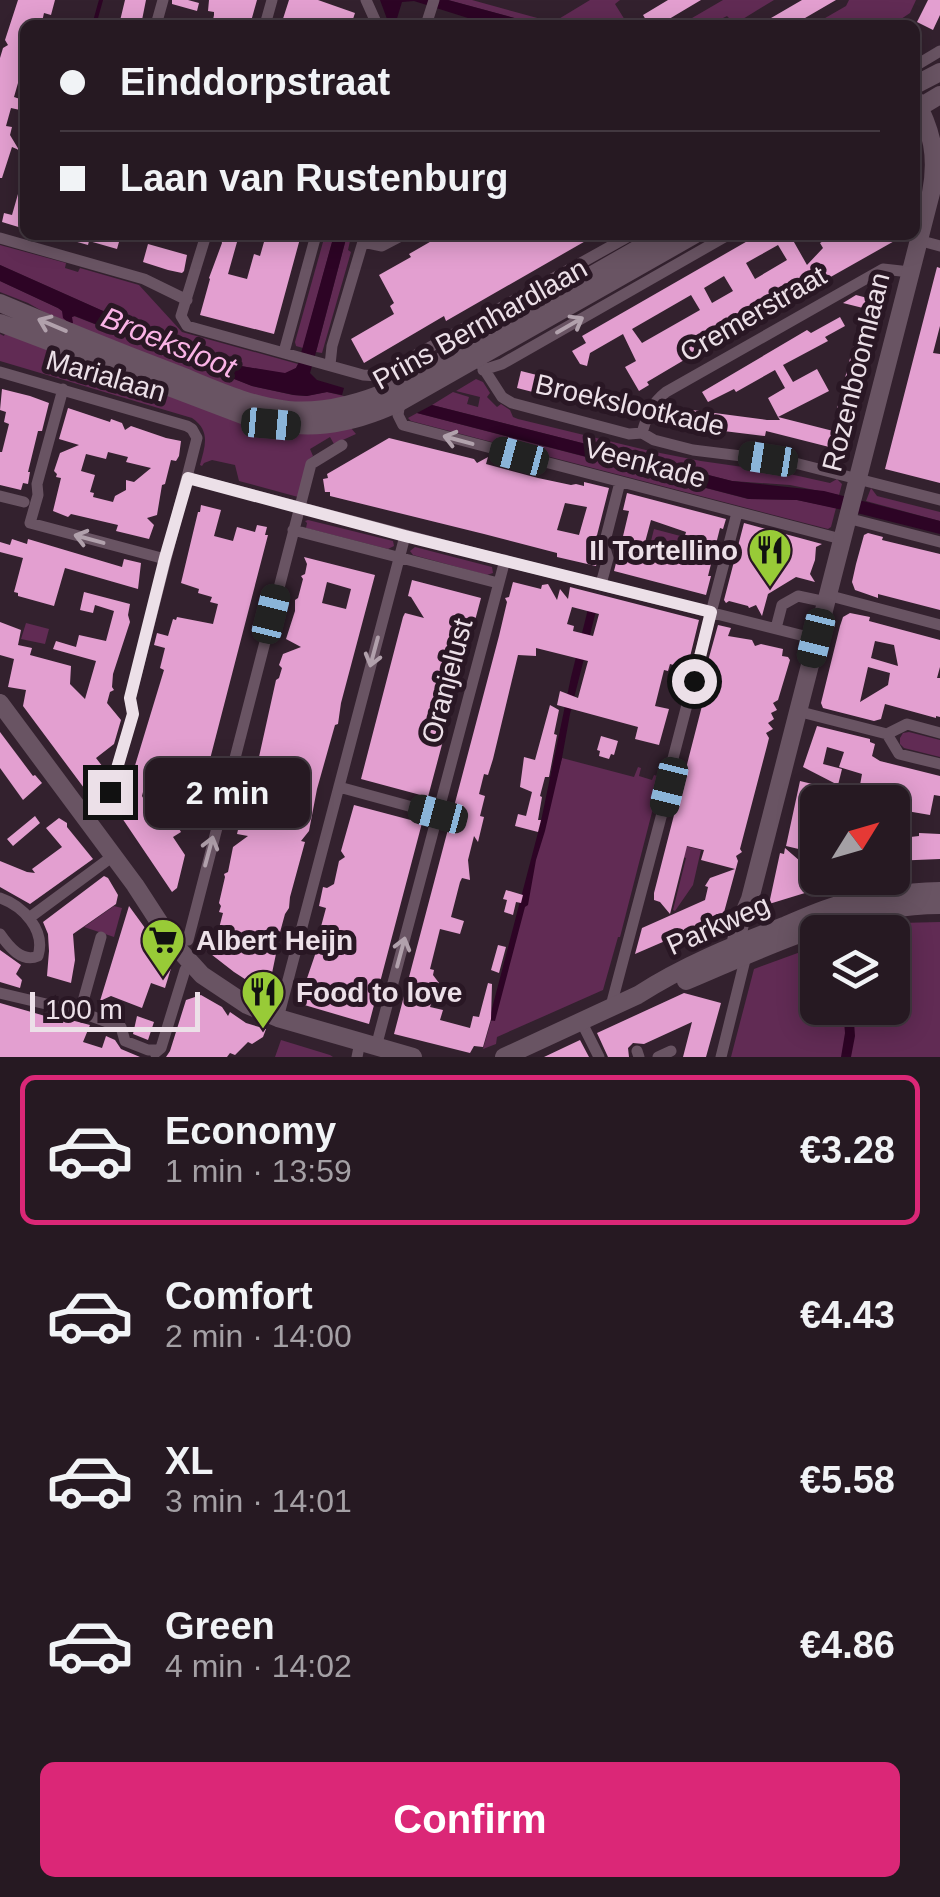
<!DOCTYPE html>
<html lang="en">
<head>
<meta charset="utf-8">
<style>
  body { margin:0; font-family:Helvetica,sans-serif; background:#2e222a; color:#f1f3f6; height:100vh; display:flex; flex-direction:column; font-size:38px; white-space:nowrap }
  * { box-sizing:border-box; margin:0 }
  p { font-size:32px; color:#a4a0a5 }
  .icon { flex:none; width:55px; height:55px; fill:none; stroke:currentColor; stroke-width:2; stroke-linecap:round; stroke-linejoin:round }
  .map { position:relative; height:1057px; overflow:hidden }
  .details { display:flex; flex-direction:column; background:#261922; flex:1 }
  .details>* { flex:none }
  .guide { position:absolute; left:20px; top:20px; width:900px; height:220px; border-radius:15px; box-shadow:0 5px 25px #0003,0 0 0 2px #423840; display:grid; align-content:center; height:220px; padding:0 40px; background:#261922 }
  .needle { width:65px; rotate:53deg }
  .controls { position:absolute; left:800px; top:785px; display:grid; gap:20px }
  .controls a { display:grid; place-items:center; width:110px; height:110px; border-radius:15px; background:#261922; box-shadow:0 5px 25px #0003,0 0 0 2px #423840; font-size:50px }
  .scale { position:absolute; left:30px; bottom:25px; width:170px; box-sizing:border-box; padding-left:10px; border:5px solid #ece0e8; border-top:0; font-size:28px; line-height:35px; white-space:nowrap; color:#ece0e8; -webkit-text-stroke:8px #291724; paint-order:stroke }
  .end { position:absolute; width:45px; height:45px; margin:-22px; border:12px solid #ece0e8; background:#111; box-shadow:0 0 0 5px #111 }
  .from { border-radius:50% }
  .bubble { position:absolute; height:70px; border-radius:15px; background:#261922; box-shadow:0 5px 25px #0003,0 0 0 2px #423840; font-size:32px; font-weight:700; line-height:70px; text-align:center }
  .car { position:absolute; width:30px; height:60px; margin:-30px -15px; border-radius:12px; box-shadow:0 0 8px 2px #0007; background:linear-gradient(#222 24%,#8ab4d8 0 40%,#222 0 76%,#8ab4d8 0 86%,#222 0) }
  .guide b { display:flex; align-items:center; gap:35px; height:95px; font-size:38px }
  .guide b+b { border-top:2px solid #423840 }
  .guide i { width:25px; height:25px; background:#f1f3f6 }
  ul { padding:18px 0 0; list-style:none }
  li { display:flex; align-items:center; gap:30px; height:150px; margin:0 20px 15px; padding:0 20px; border:5px solid transparent; border-radius:15px }
  li div { flex:1 }
  li b { display:block; font-size:38px }
  li em { font-style:normal; font-weight:700 }
  li.active { border-color:#db2777 }
  li>.icon { width:90px; height:90px; stroke-width:1.5 }
  .cta { display:flex; gap:20px; margin-top:auto; padding:20px 40px }
  .cta a { flex:1; height:115px; border-radius:15px; background:#db2777; color:#fff; font-size:40px; font-weight:700; line-height:115px; text-align:center }
  .map>svg:first-child { display:block }
  .green { fill:#612b54 }
  .water { fill:#2d0425 }
  .lines { fill:none; stroke-linecap:round; stroke-linejoin:round }
  .stream { stroke:#2d0425; stroke-width:4 }
  .building { fill:#e39fd0; fill-rule:evenodd }
  .street { stroke:#695463; stroke-width:11 }
  .secondary { stroke:#695463; stroke-width:18 }
  .oneway { stroke:#b1a1ac }
  .route { stroke:#ece0e8; stroke-width:12 }
  .labels { text-anchor:middle; dominant-baseline:central; stroke-width:10; stroke-linejoin:round; paint-order:stroke }
  .street-label { font-size:28px; fill:#ece0e8; stroke:#291724 }
  .poi-label { font-size:28px; font-weight:bold; fill:#ece0e8; stroke:#291724; text-anchor:start }
  .water-label { font-size:30px; font-style:italic; fill:#fab3e6; stroke:#291724 }
</style>
</head>
<body>
<div class="map">
<svg width="940" height="1057" viewBox="0 0 940 1057">
  <rect width="100%" height="100%" fill="#33212e"/>
  <!-- green -->
  <path class="green" d="M448 0H472L563 25H540Z
    M590 0H620L615 4 628 25H577L557 20Z
    M723 0H774L738 22 734 23 727 16 721 19 724 25H680Z
    M849 0H916L910 13 892 25H813L846 6Z
    M325 235H334L303 348 296 346 295 342Z
    M347 235H355L354 241H350L348 250 351 252 322 353 316 352Z
    M0 245 66 263 65 268 78 272 80 268 139 285 182 332 298 364 296 368 285 374 241 366 210 355 168 340 0 265Z
    M0 281 58 308 72 317 74 316 252 386 293 395 306 396 327 392 344 396 345 399 308 404 254 397 65 324 28 303 0 292Z
    M6 331 351 428 356 434 334 444 330 437 310 449 313 456 309 459 298 497 239 481 235 465 212 460 204 463 202 466 200 465C205 446 211 431 192 418L0 361V334L4 336Z
    M476 379 483 382 490 393 487 397 497 407 501 404 510 410 513 417 518 419 650 451 701 461 785 473 830 483 837 479 842 484 839 495 790 485 732 481 432 405 453 392 469 397 467 404 478 407 480 397 456 391Z
    M417 413 748 499 797 500 836 508 831 527 828 529 411 421 408 418Z
    M871 488 877 496 940 512V521L866 501Z
    M308 520 393 541 394 546 388 549 306 528 307 523 305 521Z
    M654 529 688 538 683 557 649 549Z
    M415 547 492 567 493 573 487 575 413 555 410 551Z
    M26 623 49 629 45 644 21 639Z
    M909 732 940 740V757L904 748 900 744V738L903 733Z
    M562 758 634 777 638 767 641 768 639 776 652 780 654 775 661 777 620 937H618L603 990 497 1037 496 1044 483 1049 491 1021 493 1020Z
    M668 842 701 850 693 885 675 911 673 910 686 858 665 852Z
    M114 906 122 908 114 937 84 927Z
    M940 922V1057H731L754 969 817 946 818 1008H892V932H856L899 923Z
    M281 1040 330 1055 333 1057H275Z"/>
  <!-- water -->
  <path class="water" d="M380 0H448L540 25H490L414 1 402 2 395 25H387V19Z
    M334 235H347L316 352 310 373 317 380 344 388 342 395 327 392 307 396 294 395 252 386 75 316 72 317 73 323 70 324 63 318 62 311 58 308 0 281V265L168 340 210 355 241 366 285 373 296 368 298 364Z
    M432 405 732 481 824 491 940 521V534L861 514 797 500 749 499 417 413Z
    M590 601 598 603 570 714 562 758 545 831 536 860 528 905 525 907 495 1021 489 1020 541 821 571 677Z
    M843 1008H853L855 1036 851 1057H841L845 1033Z"/>
  <g class="lines">
    <!-- stream -->
    <path class="stream" d="M94 25 101 0"/>
  </g>
  <!-- building -->
  <path class="building" d="M18 0H55L51 15 44 13 42 22 38 21 37 25H25V70L22 69 14 97 23 100 20 110 11 108 6 126 12 127 10 135 19 150 12 147 2 178H0V58L3 48 8 45 5 40Z
    M125 0H146L141 25H119Z
    M172 0H188L199 3 197 11 172 4Z
    M209 0H257L250 25H212L214 15V12L208 11Z
    M289 0H318L355 13 351 25H281Z
    M668 0H701L659 25H649L643 15Z
    M802 0H836L793 25H759Z
    M928 0H940V15L933 30 917 22Z
    M22 180H25V229L2 222 4 213 12 215Z
    M63 235H121L117 249 89 241 88 245 63 238Z
    M220 235H239L228 274 247 279 254 254 260 256 266 235H301L274 334 200 315 210 279 209 278 222 243Z
    M442 235H596L446 321 444 316 364 363 351 339 394 314 390 306 394 303 379 275 411 257 409 254Z
    M758 235H790L807 265 823 248 820 243 833 235H905L696 353 647 382 649 385 639 391 625 367 636 361 623 334 590 353 587 366 580 364 572 351 586 343 582 336ZM778 245 787 260 755 279 746 263ZM724 276 733 291 712 303 704 288ZM691 295 700 310 642 343 632 329Z
    M148 244 187 255 184 271 182 273 168 270 143 262Z
    M937 267 940 268V326L933 353 940 354V483L885 469Z
    M856 295 883 302 854 413 837 409 863 308 843 303Z
    M840 317 845 326 825 337 828 341 783 365 793 382 817 369 829 391 778 417 768 398 785 388 775 370 736 392 734 389 708 402 702 392 807 330 811 333Z
    M521 371 632 399 627 416 517 388Z
    M2 389 30 396 49 403 42 431H38L28 472H30L28 484 23 483 21 490 0 485V452H2L9 424 4 422 6 412 0 410Z
    M669 407 767 420H780L778 417 849 435 845 451 766 431 765 436 667 424Z
    M68 408 110 422 111 419 122 423 125 430 131 426 166 438 181 441 179 456 176 461 171 460 165 484 162 485 157 515 147 518 154 525 149 539 116 531 118 525 71 514 68 517 53 511 61 478 56 477 57 474 54 471 60 453 79 445 59 439ZM108 452 128 457 126 462 151 468 134 482 126 480V490L115 496 113 502 93 497 94 493 90 492 95 475 81 471 86 454 106 459Z
    M389 438 474 459 477 463 488 457 486 464 538 478 571 485 576 484 584 486V482L609 488 595 543 598 558 596 566 557 557V553L484 534 330 496V492H325L323 479 328 478 327 474ZM565 503 587 507 579 535 557 530Z
    M627 493 726 519 723 529 720 528 708 576H711L706 595 614 571 617 559 616 552 619 553 629 511 623 510ZM651 520 686 532 683 543 694 546 690 565 646 555 648 547 644 546Z
    M201 505 221 510 214 536 233 541 237 527 255 532 257 525 267 527 265 535H268L194 821 188 819V823L174 819 182 788 177 787 179 780 162 776 153 781 146 780 142 796 149 808 161 800 181 832 173 837 185 855 177 888 172 892 122 818 123 814 117 805 120 803 117 799 124 781 130 782 164 670 160 668 165 648 154 645 157 633 168 636 173 619 176 620 177 617 213 624 218 604 210 602 212 597 198 593 199 589 181 583 198 512H200Z
    M744 523 822 544 816 547 815 560 810 574 815 582 796 577 768 594 762 616 756 605 749 608 748 606 729 601 726 603 724 600Z
    M868 533 883 537 882 540 940 554V610L878 594V598L855 590 852 582 856 564 864 535Z
    M12 539 27 544 28 539 122 567 124 559 141 563 138 589 65 568 54 606 18 596V593L14 592 23 558 0 552V542L10 545Z
    M304 557 375 575 341 703 338 724 335 725 317 789 309 831 301 841 305 842 290 897 289 908 285 914 279 936 281 939 272 945 277 949 271 978 262 990 234 972 207 951 206 946 212 938 211 933 218 932 223 913 219 912 221 906 219 903 225 877 224 874 228 872 233 847 248 836 237 834 245 800 248 799 254 777 251 776 254 765 257 766 276 680 279 678 282 668 279 665 283 654 301 647 286 639 295 611V600L298 598 303 579 301 576 305 574 307 564ZM327 582 351 589 346 609 322 603Z
    M412 580 481 598 428 797 361 779 403 617 405 613 424 618 411 597 408 596Z
    M513 582 541 589 542 585 548 584 557 600 560 589 568 599 570 587 699 620 687 669 670 664 668 671 664 670 655 706 669 709 659 745 635 739 638 727 557 705 560 691 578 698 588 661 536 648V656L518 655 493 759 488 775 484 774 479 794 485 796 480 816 484 817 478 842 474 836 468 860 470 880 462 878 460 882 451 917 464 921 460 934 440 929 430 969 434 970 433 975 445 991 436 989 430 1007 443 1010 440 1020 470 1028 473 1016 479 1017 488 983 492 984 491 1019 483 1047 474 1046 470 1053 394 1034 499 636 507 602 505 598 509 597ZM572 607 599 614 593 636 573 631 574 626 567 624Z
    M84 592 130 604 128 615 130 622 113 674 112 687 114 690 110 692 107 703 121 720 114 744 96 758 106 771 103 784 90 793 87 792 23 706 26 690 8 687 14 659 0 655V622L21 630 18 645 32 648 30 655 71 666 70 684 85 699 96 661 53 649 56 641 76 647 79 635 106 641 114 611 95 605 93 613 80 610Z
    M850 613 870 617 869 621 940 640V667L937 678H940V717L936 716V718L885 704 881 719 874 721 823 708 821 703 840 626 843 617ZM875 641 894 645 898 666 871 658ZM868 667 890 673 888 685 860 702Z
    M718 625 731 628 728 636 752 640 755 646 761 644 783 649 782 656 788 657 790 660 778 700 773 703 777 710 771 713 774 719 768 723 773 729 766 733 769 738 767 746 740 849 742 852 736 856 738 861 723 916 635 954 642 928 705 900 708 887 705 886 710 878 735 869 701 860 704 850 687 846 670 914 660 902 654 900V893L713 663 708 661Z
    M550 705 559 710 554 734 557 735 549 777H545L540 796 542 797 538 820H541L538 832 515 826 518 814 526 816 532 792 520 787 524 757 535 760Z
    M817 726 870 739V742L875 744 872 756 880 761 940 776V796L934 795 930 815 895 809 894 793 860 785 862 774 839 767 844 752 827 747 823 764 842 769 838 785 803 767Z
    M0 732 33 776 35 775 42 783 23 800 0 768Z
    M601 736 618 741 614 755 611 754 609 759 599 756 600 751 597 750Z
    M800 781 837 790 835 798 820 794 807 851 786 846Z
    M354 805 422 823 369 1024 301 1004 302 993 317 949 320 937 319 934 326 908 319 906 323 887 327 888 334 884 339 861 345 857 341 851Z
    M892 812H898L902 838 919 836V833L940 834V859L892 861Z
    M35 816 40 823 13 846 7 839Z
    M59 818 67 823V827L93 859 30 904 0 887V861L27 872 35 873 32 869 62 847 46 828Z
    M785 848 808 868 804 877 818 872V878H833L818 889 769 904 780 853 784 854Z
    M104 876 108 878 118 895 116 904 73 934 75 960 71 983 47 976 49 951 48 934 43 922Z
    M506 890 523 895 521 903 516 902 513 915 504 912 507 900 503 899Z
    M129 906 172 965 165 988 151 983 142 1008 111 996 100 1001Z
    M498 945 506 947 499 973 491 970Z
    M0 950 21 965 16 974 22 980 20 988 0 982Z
    M684 993 721 1003 706 1057H683L692 1022 644 1044 633 1043 628 1048 629 1057H608L597 1033Z
    M201 995 222 1007 228 1016 230 1012 246 1023 266 1029 263 1037 252 1044 248 1042 235 1055 230 1053 227 1057H166L170 1051 186 1000Z
    M0 1003 66 1022 67 1019 90 1025 83 1042 102 1048 106 1036 115 1040 121 1049 140 1057H0Z
    M137 1016 154 1022 148 1040 133 1034Z
    M580 1040 589 1057H544L563 1048Z"/>
  <g class="lines">
    <!-- street -->
    <path class="street" d="M366 0 375 20 374 25
      M156 25 163 0
      M265 25 272 0
      M426 25 434 0
      M915 66 940 51
      M206 235 181 316 187 326 363 375 378 376 631 235
      M0 238 144 279 187 300
      M918 240 940 246
      M363 242 382 246 403 235
      M284 352 316 235
      M473 352 502 397 512 403 629 434 642 433 654 440 693 450 791 462 940 500
      M330 365 332 346 365 235
      M483 370 502 364 728 235
      M0 372 187 426 192 429 197 438 130 699 133 714 110 792 82 813
      M63 389 37 484 38 495 30 523 165 559
      M400 402 398 415 403 425 841 539
      M642 433C647 415 652 403 666 392L883 269 910 272
      M188 478 486 556 816 639
      M0 496 24 502
      M847 518 940 542
      M293 530 498 583
      M601 584 608 558 604 545 620 482
      M827 595 940 625
      M776 628 782 605 798 596 826 602
      M797 711 887 734 899 754 940 764
      M887 734 907 724 940 733
      M339 787 438 814
      M0 898C23 906 46 930 38 956 22 963 9 947 0 934
      M29 918 113 856
      M172 942 188 940 311 464 342 445
      M0 993 80 1012 121 1027 125 1041 148 1050H156
      M613 1006 612 1002 669 787 670 770 737 513
      M80 1012 101 937
      M278 1018 405 536
      M581 1021 599 1057
      M376 1047 505 560
      M637 1051 639 1057
      M155 1053 161 1048 185 970 195 964
      M357 1057 360 1042
      M658 1057 671 1051
      M721 1057 746 956"/>
    <!-- secondary -->
    <path class="secondary" d="M915 85 940 72
      M915 110 940 95
      M0 303C59 328 119 352 179 375 214 389 250 406 288 410 324 413 361 403 393 389L662 235
      M0 323 248 417C304 432 348 427 400 402L694 235
      M0 703 135 885 172 942 202 975 247 1005 278 1018 413 1057
      M735 945 741 920 750 899 931 193C938 156 932 131 915 99
      M686 981C767 947 850 905 940 905
      M504 1057 638 995C683 966 734 945 784 926 805 917 826 907 849 902 879 894 909 892 940 891"/>
  </g>
  <!-- one-way arrows -->
  <defs><path id="oneway-shaft" d="M-6 0H5M1.5-3L5.5 0L1.5 3" fill="none" stroke-width="1.6" stroke-linecap="round" stroke-linejoin="round" transform="scale(2.5)"/></defs>
  <g class="oneway">
    <use href="#oneway-shaft" transform="translate(52 325) rotate(-157)"/>
    <use href="#oneway-shaft" transform="translate(570 325) rotate(-30)"/>
    <use href="#oneway-shaft" transform="translate(458 440) rotate(-165)"/>
    <use href="#oneway-shaft" transform="translate(89 539) rotate(-165)"/>
    <use href="#oneway-shaft" transform="translate(374 652) rotate(105)"/>
    <use href="#oneway-shaft" transform="translate(209 851) rotate(-75)"/>
    <use href="#oneway-shaft" transform="translate(401 952) rotate(-75)"/>
  </g>
  <g class="lines">
    <!-- route -->
    <path class="route" d="M110 792 133 714 130 698 165 558 188 478 405 536 711 612 694 681"/>
  </g>
  <!-- icons -->
  <defs>
    <symbol id="restaurant-pin" viewBox="-11 -11 22 30"><path d="M0 17L-7.5 6A9.5 9.5 0 1 1 7.5 6Z" fill="#98cb37" stroke="#291724"/><path d="M-5-6h1v4h1v-4h1v4h1v-4h1v5L-1.5 .5V6h-2V.5L-5-1ZM5-6V6H3V1.5H1.5Q1.5-4 5-6Z" fill="#111"/></symbol>
    <symbol id="supermarket-pin" viewBox="-11 -11 22 30"><path d="M0 17L-7.5 6A9.5 9.5 0 1 1 7.5 6Z" fill="#98cb37" stroke="#291724"/><path d="M-6-5.5h2.5l.6 2H6L4.5 2H-2.5L-4.4-4H-6ZM-1.5 3.2a1.3 1.3 0 1 0 .1 0ZM3 3.2a1.3 1.3 0 1 0 .1 0Z" fill="#111"/></symbol>
  </defs>
  <g fill-rule="evenodd">
    <use href="#restaurant-pin" x="745" y="525" width="50" height="68"/>
    <use href="#supermarket-pin" x="138" y="915" width="50" height="68"/>
    <use href="#restaurant-pin" x="238" y="967" width="50" height="68"/>
  </g>
  <g class="labels">
    <!-- street labels -->
    <g class="street-label">
      <text transform="translate(753 314) rotate(-30)">Cremerstraat</text>
      <text transform="translate(480 324) rotate(-29)">Prins Bernhardlaan</text>
      <text transform="translate(856 372) rotate(-76)">Rozenboomlaan</text>
      <text transform="translate(106 376) rotate(16)">Marialaan</text>
      <text transform="translate(630 405) rotate(13)">Broekslootkade</text>
      <text transform="translate(645 463) rotate(15)">Veenkade</text>
      <text transform="translate(447 681) rotate(-75)">Oranjelust</text>
      <text transform="translate(718 925) rotate(-24)">Parkweg</text>
    </g>
    <!-- poi labels -->
    <g class="poi-label">
      <text x="738" y="550" text-anchor="end">Il Tortellino</text>
      <text x="196" y="940">Albert Heijn</text>
      <text x="296" y="992">Food to love</text>
    </g>
    <!-- water labels -->
    <g class="water-label">
      <text transform="translate(169 342) rotate(22)">Broeksloot</text>
    </g>
  </g>
</svg>
<div class="controls">
<a><svg class="needle" viewBox="-14 -14 28 28"><path d="M0-13l5 13h-10z" fill="#e53935"/><path d="M0 13l5-13h-10z" fill="#a4a0a5"/></svg></a>
<a><svg class="icon" aria-label="layers" viewBox="0 0 24 24"><path d="M12 4l9 5-9 5-9-5zM3 14l9 5 9-5"/></svg></a>
</div>
<div class="scale">100 m</div>
<i class="end from" style="left:694px;top:681px"></i>
<i class="end" style="left:110px;top:792px"></i>
<div class="bubble" style="left:145px;top:758px;width:165px">2 min</div>
<i class="car" style="left:271px;top:424px;rotate:95deg"></i>
<i class="car" style="left:519px;top:456px;rotate:285deg"></i>
<i class="car" style="left:768px;top:459px;rotate:279deg"></i>
<i class="car" style="left:271px;top:614px;rotate:14deg"></i>
<i class="car" style="left:816px;top:638px;rotate:194deg"></i>
<i class="car" style="left:669px;top:787px;rotate:194deg"></i>
<i class="car" style="left:438px;top:814px;rotate:285deg"></i>
<div class="guide">
<b><i class="from"></i>Einddorpstraat</b>
<b><i></i>Laan van Rustenburg</b>
</div>
</div>
<section class="details">
<ul>
<li class="active"><svg class="icon" aria-label="car" viewBox="0 0 24 24"><path d="M5 17H2v-5l4-1 3-4h7l3 4 3 1v5h-3M9 17h6M6 11h13"/><circle cx="7" cy="17" r="2"/><circle cx="17" cy="17" r="2"/></svg><div><b>Economy</b><p>1 min · 13:59</p></div><em>€3.28</em></li>
<li><svg class="icon" aria-label="car" viewBox="0 0 24 24"><path d="M5 17H2v-5l4-1 3-4h7l3 4 3 1v5h-3M9 17h6M6 11h13"/><circle cx="7" cy="17" r="2"/><circle cx="17" cy="17" r="2"/></svg><div><b>Comfort</b><p>2 min · 14:00</p></div><em>€4.43</em></li>
<li><svg class="icon" aria-label="car" viewBox="0 0 24 24"><path d="M5 17H2v-5l4-1 3-4h7l3 4 3 1v5h-3M9 17h6M6 11h13"/><circle cx="7" cy="17" r="2"/><circle cx="17" cy="17" r="2"/></svg><div><b>XL</b><p>3 min · 14:01</p></div><em>€5.58</em></li>
<li><svg class="icon" aria-label="car" viewBox="0 0 24 24"><path d="M5 17H2v-5l4-1 3-4h7l3 4 3 1v5h-3M9 17h6M6 11h13"/><circle cx="7" cy="17" r="2"/><circle cx="17" cy="17" r="2"/></svg><div><b>Green</b><p>4 min · 14:02</p></div><em>€4.86</em></li>
</ul>
<div class="cta"><a>Confirm</a></div>
</section>
</body>
</html>
